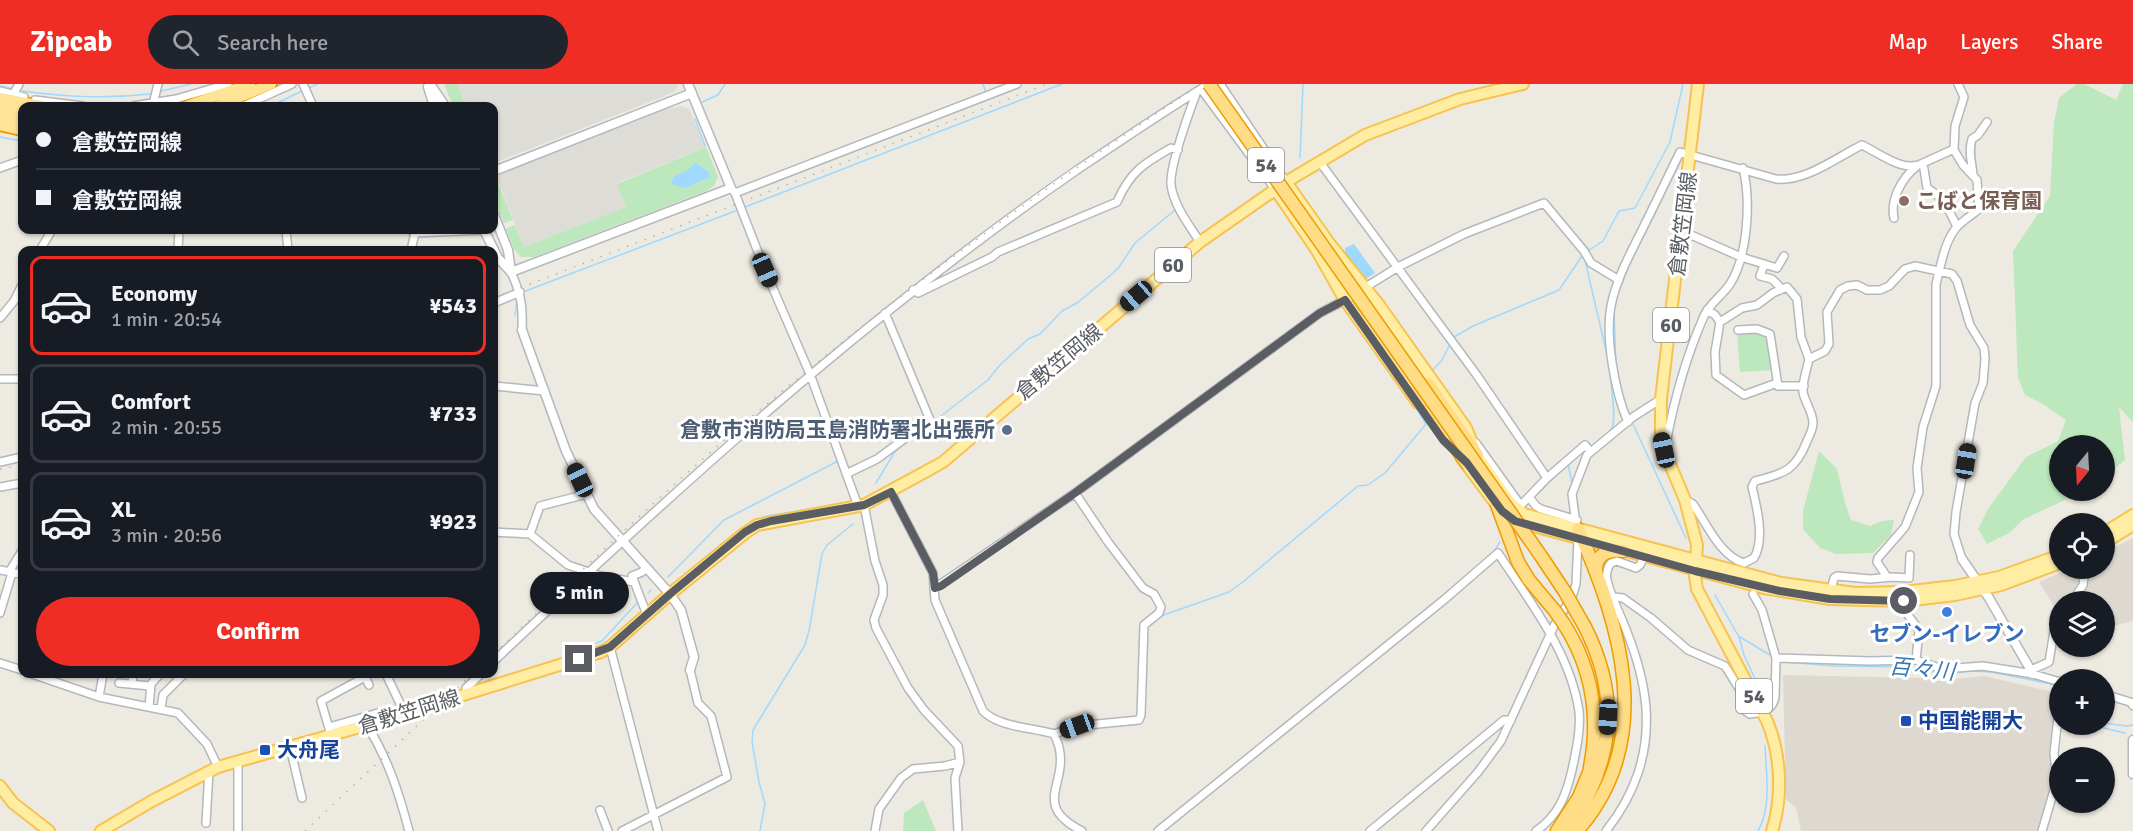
<!DOCTYPE html>
<html lang="en">
<head>
<meta charset="utf-8">
<style>
  body { margin:0; font-family:Signika,"Noto Sans JP",sans-serif; background:#20242c; color:#f1f3f6; height:100vh; display:flex; flex-direction:column; font-size:22px; white-space:nowrap }
  * { box-sizing:border-box; margin:0 }
  p { font-size:20px; color:#9ea1a6 }
  .icon { flex:none; width:33px; height:33px; fill:none; stroke:currentColor; stroke-width:2; stroke-linecap:round; stroke-linejoin:round }
  .map { position:relative; flex:1; overflow:hidden }
  .side { position:absolute; left:18px; top:162px; width:480px; height:432px; display:flex; flex-direction:column; background:#171b24; border-radius:12px; box-shadow:0 2px 4px #0004 }
  .side>* { flex:none }
  .guide { position:absolute; left:18px; top:18px; width:480px; height:132px; border-radius:12px; box-shadow:0 2px 4px #0004; display:grid; align-content:center; height:132px; padding:0 18px; background:#171b24 }
  .needle { width:39px; rotate:198deg }
  .controls { position:absolute; left:2049px; top:351px; display:grid; gap:12px }
  .controls a { display:grid; place-items:center; width:66px; height:66px; border-radius:50%; background:#171b24; box-shadow:0 2px 4px #0004; font-size:30px }
  .end { position:absolute; width:27px; height:27px; margin:-14px; border:8px solid #5a5e63; background:#fff; box-shadow:0 0 0 3px #fff }
  .from { border-radius:50% }
  .bubble { position:absolute; height:42px; border-radius:21px; background:#171b24; box-shadow:0 2px 4px #0004; font-size:20px; font-weight:800; line-height:42px; text-align:center }
  .car { position:absolute; width:18px; height:36px; margin:-18px -9px; border-radius:8px; box-shadow:0 0 4px 2px #0007; background:linear-gradient(#222 24%,#8ab4d8 0 40%,#222 0 76%,#8ab4d8 0 86%,#222 0) }
  .guide b { display:flex; align-items:center; gap:21px; height:57px; font-size:22px }
  .guide b+b { border-top:2px solid #363941 }
  .guide i { width:15px; height:15px; background:#f1f3f6 }
  ul { padding:10px 0 0; list-style:none }
  li { display:flex; align-items:center; gap:18px; height:99px; margin:0 12px 9px; padding:0 6px; border:3px solid #363941; border-radius:12px }
  li div { flex:1 }
  li b { display:block; font-size:22px }
  li em { font-style:normal; font-weight:800 }
  li.active { border-color:#f02d24 }
  li>.icon { width:54px; height:54px; stroke-width:1.5 }
  .button { display:flex; gap:12px; margin-top:auto; padding:12px 18px }
  .button a { flex:1; height:69px; border-radius:36px; background:#f02d24; color:#fff; font-size:24px; font-weight:800; line-height:69px; text-align:center }
  header { display:flex; align-items:center; gap:36px; box-sizing:border-box; height:84px; padding:0 30px; background:#f02d24; color:#fff }
  header strong { font-size:28px }
  nav { display:flex; gap:33px; margin-inline-start:auto; font-size:21px }
  .search { width:420px; height:54px; background:#20242c; display:flex; align-items:center; gap:15px; box-sizing:border-box; padding:0 21px; border-radius:33px; color:#9ea1a6; font-size:22px }
  .map>svg:first-child { display:block }
  .industrial { fill:#dedcd6 }
  .education { fill:#ded9d0 }
  .green { fill:#bde7bc }
  .water { fill:#9fd9ff }
  .lines { fill:none; stroke-linecap:round; stroke-linejoin:round }
  .stream { stroke:#9fd9ff; stroke-width:1.5 }
  .minor-casing { stroke:#b4b8bc; stroke-width:10 }
  .tertiary-casing { stroke:#b4b8bc; stroke-width:11 }
  .primary-casing { stroke:#f7c350; stroke-width:14 }
  .trunk-casing { stroke:#ee9c00; stroke-width:14 }
  .motorway-casing { stroke:#ee9c00; stroke-width:15 }
  .minor { stroke:#fff; stroke-width:7 }
  .tertiary { stroke:#fff; stroke-width:8 }
  .primary { stroke:#ffeda4; stroke-width:10 }
  .trunk { stroke:#ffe495; stroke-width:10 }
  .motorway { stroke:#ffdc86; stroke-width:12 }
  .rail { stroke:#b3b4b4; stroke-width:1.5; stroke-dasharray:1.5 8; stroke-linecap:butt }
  .motorway-bridge-casing { stroke:#ee9c00; stroke-width:15; stroke-linecap:butt }
  .motorway-bridge { stroke:#ffdc86; stroke-width:12 }
  .route { stroke:#5a5e63; stroke-width:8 }
  .education-dot { fill:#8d6e63; stroke:#fff; stroke-width:2 }
  .service-dot { fill:#5c6f8a; stroke:#fff; stroke-width:2 }
  .shop-dot { fill:#3f7fe0; stroke:#fff; stroke-width:2 }
  .transit-dot { fill:#1a4fb4; stroke:#fff; stroke-width:2 }
  .labels { text-anchor:middle; dominant-baseline:central; stroke-width:6; stroke-linejoin:round; paint-order:stroke }
  .shield { fill:#fff; stroke:#8c8e92; stroke-width:1.5 }
  .shield-label { font-size:20px; font-weight:bold; fill:#5a5e63 }
  .education-label { font-size:21px; font-weight:bold; fill:#785e54; stroke:#fff; text-anchor:start }
  .street-label { font-size:21px; fill:#5a5e63; stroke:#fff }
  .service-label { font-size:21px; font-weight:bold; fill:#4e5e75; stroke:#fff; text-anchor:end }
  .shop-label { font-size:21px; font-weight:bold; fill:#366cbe; stroke:#fff }
  .transit-label { font-size:21px; font-weight:bold; fill:#164399; stroke:#fff; text-anchor:start }
  .water-label { font-size:22px; font-style:italic; fill:#3979b5; stroke:#fff }
</style>
</head>
<body>
<header>
<strong>Zipcab</strong>
<div class="search"><svg class="icon" aria-label="search" viewBox="0 0 24 24"><circle cx="10" cy="10" r="6"/><path d="M15 15l6 6"/></svg>Search here</div>
<nav><a>Map</a><a>Layers</a><a>Share</a></nav>
</header>
<div class="map">
<svg width="2133" height="747" viewBox="0 0 2133 747">
  <rect width="100%" height="100%" fill="#edeae1"/>
  <!-- industrial -->
  <path class="industrial" d="M457 0H678L675 7 667 11 494 79V22H467Z
    M672 21 674 24 681 22 689 25 705 63 617 99 626 123 524 163 496 91Z"/>
  <!-- education -->
  <path class="education" d="M2133 454V537L2105 544 2104 518H2060L2059 530 2039 498 2069 485 2104 484 2105 468Z
    M1783 591 1925 594 1936 597 1984 592 2053 608 2055 626 2051 649 2053 694 2037 747H1801L1796 723 1786 716Z"/>
  <!-- green -->
  <path class="green" d="M444 0H457L466 22H453Z
    M2077 0H2084L2116 16 2123 0H2133V338L2119 323 2125 376 2105 392 2104 362H2060V406L2084 407 2024 435 2009 449 1987 460 1978 445 1988 425 2026 373 2058 357 2066 336 2043 320 2025 311 2018 293 2013 167 2050 112 2054 39 2059 14Z
    M706 63 718 93 714 102 706 107 534 173H521L514 165 506 145 515 141 524 163 626 123 617 100Z
    M496 94 513 136 504 139 494 115V95Z
    M1737 248H1758L1768 252 1773 286 1740 288Z
    M1819 367 1837 385 1845 419 1851 436 1870 442 1882 437 1894 436 1891 451 1873 469 1836 470 1820 464 1803 445V427Z
    M923 716 936 747H903L904 729Z"/>
  <!-- water -->
  <path class="water" d="M696 79 709 88 710 94 702 96 686 104 672 100C672 91 677 91 684 88 689 86 691 81 696 79Z
    M1354 160 1375 189 1363 197 1345 173V164Z"/>
  <g class="lines">
    <!-- stream -->
    <path class="stream" d="M983 0 986 9
      M0 2 14 5
      M309 4 317 0
      M1477 6 1499 0
      M22 7C67 13 105 15 150 10
      M158 8 191 0
      M702 18 718 11 725 0
      M271 22 302 7
      M695 35 705 62
      M0 53 22 57
      M1177 53 1190 15
      M1333 64 1344 57
      M1300 74 1303 0
      M1548 118 1589 166
      M745 123 1062 0
      M738 127 746 147
      M1588 167 1603 157 1619 127 1635 124 1670 58 1683 0
      M1584 172 1608 275
      M1404 176 1440 158
      M1156 189 1173 174
      M1367 197 1391 184
      M523 208 738 126
      M1615 217 1629 182 1683 72
      M1614 227 1616 285
      M515 231 517 216
      M1454 253 1473 242 1559 206 1582 172
      M1421 271 1432 287
      M1433 286 1442 276 1450 260
      M933 338 988 296 999 282 1028 255 1040 250 1062 227 1077 219 1112 190 1119 183 1135 159 1175 126
      M1632 338 1686 454
      M1590 363C1597 358 1608 352 1612 344 1617 334 1610 299 1610 286
      M835 369 840 382
      M939 374 970 348
      M1568 380 1572 399 1569 410
      M876 399 894 369 902 361
      M1534 413 1561 387
      M757 436 767 432 829 422
      M732 453 752 438
      M1493 469 1500 458
      M668 493 724 436 838 377
      M1570 505 1572 500 1574 463
      M648 509 651 506
      M1715 511 1739 553 1744 571 1763 612
      M1161 532 1229 508 1244 497 1358 402 1368 401 1385 389 1426 340 1416 324
      M1740 553 1770 571
      M578 566 602 557 637 519
      M1784 578 1836 582 1913 583 1941 590 1973 587 1991 588 2056 601
      M381 631 391 628
      M2104 639 2126 642 2133 641
      M2087 640 2125 649
      M1189 718 1215 696
      M760 747 765 720 759 698 752 658 753 646 805 561 809 547 822 470 827 461 853 440
      M1758 747C1772 723 1766 689 1765 662"/>
    <defs>
      <path id="minor" d="M303 0 313 22
        M1220 0 1286 98
        M1201 5 1275 105
        M0 7 24 13
        M1197 7C1190 26 1169 82 1171 101 1174 122 1189 141 1200 158
        M13 11 19 0
        M35 16 83 22
        M153 20 158 0
        M133 22 176 15 228 0
        M243 22 292 0
        M1319 77 1476 290 1547 394
        M1923 79 1954 65
        M0 84 22 76
        M1973 91C1972 78 1968 68 1972 55L1978 51 1987 38
        M731 104 735 109 765 186 810 290 858 422
        M735 109 1017 0
        M1894 134C1890 115 1902 94 1917 82
        M286 146 288 166
        M410 146 415 149 411 166
        M1682 147 1741 173 1777 184 1784 172
        M415 149 484 146
        M40 166 52 146
        M178 166 179 146
        M1764 181 1760 192 1772 195 1781 204
        M511 188C521 210 523 222 522 246
        M913 206 918 209 992 173 998 168 1117 118C1130 88 1143 80 1171 64L1178 66
        M494 219 520 208
        M1707 226 1715 231 1720 238 1715 268 1716 291 1744 311 1777 299
        M0 234 14 217 22 201
        M1720 238 1742 224 1757 221 1773 209 1787 203 1797 215 1801 253 1809 275
        M1738 246 1757 245 1770 250 1778 302H1804
        M0 295H22
        M494 302 545 307
        M1628 338C1615 309 1605 253 1611 222 1616 196 1629 172 1640 150 1654 122 1667 95 1680 68L1776 95C1806 98 1837 73 1862 61 1879 69 1905 90 1923 79L1927 104C1945 115 1948 124 1957 143
        M1476 359 1519 419 1522 420 1547 394 1585 361 1590 367
        M1666 360C1674 316 1686 273 1704 232 1709 220 1722 212 1730 200 1748 172 1751 116 1743 84
        M0 378 22 373
        M846 390 877 375 930 336 885 229
        M0 403 22 399
        M891 408 933 489 935 516 983 627C1000 644 1032 643 1054 650 1056 654 1058 659 1059 663 1068 701 1031 721 1082 747
        M1529 413 1536 422 1541 425 1577 436
        M1685 416 1693 420C1707 440 1720 472 1744 479L1754 474C1765 456 1757 423 1752 403L1755 397C1784 390 1796 386 1807 357 1810 351 1813 345 1813 339 1813 328 1805 319 1803 308 1802 298 1807 285 1809 275L1825 267 1829 260 1827 228 1840 206 1848 202 1857 201 1867 206H1880L1889 202 1905 185 1915 182 1952 190 1957 197 1970 241 1984 264 1985 275 1983 299 1975 319 1956 428 1954 450 1962 475
        M864 421 875 477 883 501V511L874 536 876 544 908 604 924 626 958 662 960 678 955 694 958 747
        M494 448 530 450 568 481 601 492 634 498
        M530 450 540 422 587 410
        M646 484 642 488 632 492 647 531
        M0 486 22 490
        M9 488 22 467
        M1887 493 1877 478 1878 474 1905 443 1919 408 1917 384 1923 343 1936 302V200C1941 181 1944 159 1956 144 1962 137 1972 131 1979 125L1977 96 1963 81 1954 66 1955 42 1964 13 1958 0
        M935 504 1075 409 1320 229 1345 216 1398 183 1464 150 1544 119 1584 167 1591 179 1619 196
        M1831 506 1834 494 1837 492 1870 495 1892 493 1909 494 1910 471
        M1614 513 1623 514 1651 534 1688 566 1725 582 1740 606 1741 624 1750 630C1762 629 1773 626 1775 613L1776 574 1762 526 1753 510
        M1904 517 1905 527 1919 546 1916 576
        M2072 518 2083 501 2085 484
        M0 529 12 489
        M610 563 658 747
        M1776 574 1870 577 1916 576 1942 585 1983 582 2033 590 2060 598
        M494 577C679 402 866 232 1077 86 1121 57 1164 27 1209 0
        M0 579 22 586
        M2031 586 2049 578 2055 541 2060 535
        M32 590 99 613 178 629 207 660 218 683
        M386 590 405 630
        M2059 597 2060 608
        M119 599 150 602
        M132 600 133 590
        M468 610 466 604 481 590
        M2104 610 2133 619
        M99 613 103 590
        M149 623 151 600 160 590
        M161 625 163 611 184 590
        M367 641C388 675 399 709 409 747
        M329 643 378 629
        M1054 650 1077 642 1139 636 1141 631 1144 541 1159 529 1161 523 1154 510 1143 504 1108 458 1075 409
        M331 651 321 617 365 593 369 601
        M290 663 302 714
        M238 676V747
        M600 726 608 747
        M206 739 209 687
        M622 747 727 693 711 632 698 619 690 586
        M875 747 879 725 901 694 913 685 945 682 960 678
        M1158 747 1445 515 1498 469C1530 518 1570 568 1579 627 1581 646 1576 667 1572 686 1566 712 1558 732 1536 747
        M1370 747 1504 636H1511
        M1426 747 1478 688 1501 657 1542 568 1555 540 1572 513 1576 500 1578 455 1572 410 1587 371 1633 333 1661 315
        M1606 747C1635 710 1649 671 1646 624 1644 598 1636 571 1627 548 1621 531 1611 514 1607 496 1606 490 1607 484 1611 479L1617 477 1636 484 1640 481 1644 473
        M2042 747 2057 696 2054 669 2060 616"/>
      <path id="tertiary" d="M430 0 445 22
        M428 3 434 22
        M494 87 692 9
        M494 131 508 166 511 188
        M484 146 498 174 511 188
        M511 188 731 104 688 0
        M522 246 566 367 594 425 670 510 681 526 694 573 690 586
        M1962 475 1989 514 2033 590
        M2133 619V621
        M2133 656V690"/>
      <path id="primary" d="M1698 0 1661 315V350L1664 366 1685 416 1697 461 1695 492 1697 505 1767 637C1781 670 1783 713 1772 747
        M1286 98 1329 159 1379 221 1466 344 1477 371 1510 418 1524 430 1781 499 1855 509 1903 508 1955 502 1999 493 2060 471
        M1275 105 1316 165 1345 216 1418 319
        M1461 373 1502 428
        M1515 437 1764 504 1830 515 1904 517 1955 511 2001 501 2060 479
        M2104 449 2133 431
        M2104 459 2133 441
        M0 702 13 719 49 747
        M101 747 152 717 218 683 367 641 601 568 610 563 670 510 745 449 757 441 864 421 925 388 943 378 1200 158 1286 98 1365 51 1460 15 1523 0"/>
      <path id="trunk" d="M0 14 41 22
        M0 22 22 27
        M187 22 250 0
        M218 22 271 0
        M0 32 22 37
        M0 41 22 46"/>
      <path id="motorway" d="M1428 300 1477 371
        M1416 308 1467 379
        M1497 421 1518 478 1529 496 1555 527
        M1596 488C1595 470 1607 466 1623 467
        M1564 540C1592 584 1600 632 1590 683
        M1557 747 1579 713 1594 676
        M1567 747C1613 681 1622 616 1585 543
        M1577 747C1657 657 1621 542 1578 445"/>
    </defs>
    <!-- minor casing -->
    <use href="#minor" class="minor-casing"/>
    <!-- tertiary casing -->
    <use href="#tertiary" class="tertiary-casing"/>
    <!-- primary casing -->
    <use href="#primary" class="primary-casing"/>
    <!-- trunk casing -->
    <use href="#trunk" class="trunk-casing"/>
    <!-- motorway casing -->
    <use href="#motorway" class="motorway-casing"/>
    <!-- minor -->
    <use href="#minor" class="minor"/>
    <!-- tertiary -->
    <use href="#tertiary" class="tertiary"/>
    <!-- primary -->
    <use href="#primary" class="primary"/>
    <!-- trunk -->
    <use href="#trunk" class="trunk"/>
    <!-- motorway -->
    <use href="#motorway" class="motorway"/>
    <!-- rail -->
    <path class="rail" d="M494 214 1047 0
      M0 385 22 381
      M494 570C583 485 672 399 767 320 905 204 1050 99 1201 0
      M305 747 472 590"/>
    <defs>
      <path id="motorway-bridge" d="M1209 0 1541 472 1565 508 1585 543
        M1555 527 1564 540"/>
    </defs>
    <!-- motorway-bridge casing -->
    <use href="#motorway-bridge" class="motorway-bridge-casing"/>
    <!-- motorway-bridge -->
    <use href="#motorway-bridge" class="motorway-bridge"/>
  </g>
  <g class="lines">
    <!-- route -->
    <path class="route" d="M579 575 610 563 670 510 745 448 757 441 771 437 864 421 891 408 933 489 935 504 941 502 1075 409 1320 229 1345 216 1443 356 1467 379 1502 427 1515 437 1695 487 1780 507 1830 515 1904 517"/>
  </g>
  <!-- markers -->
  <circle class="education-dot" cx="1904" cy="117" r="6"/>
  <circle class="service-dot" cx="1007" cy="346" r="6"/>
  <circle class="shop-dot" cx="1947" cy="528" r="6"/>
  <g class="transit-dot">
    <rect x="1900" y="631" width="12" height="12" rx="3"/>
    <rect x="259" y="660" width="12" height="12" rx="3"/>
  </g>
  <g class="labels">
    <!-- shield labels -->
    <g class="shield">
      <rect x="1248" y="64" width="36" height="34" rx="4.5"/>
      <rect x="1155" y="164" width="36" height="34" rx="4.5"/>
      <rect x="1653" y="224" width="36" height="34" rx="4.5"/>
      <rect x="1736" y="595" width="36" height="34" rx="4.5"/>
    </g>
    <g class="shield-label">
      <text x="1266" y="81">54</text>
      <text x="1173" y="181">60</text>
      <text x="1671" y="241">60</text>
      <text x="1754" y="612">54</text>
    </g>
    <!-- education labels -->
    <g class="education-label">
      <text x="1916" y="117">こばと保育園</text>
    </g>
    <!-- street labels -->
    <g class="street-label">
      <text transform="translate(1683 140) rotate(-83)">倉敷笠岡線</text>
      <text transform="translate(1059 278) rotate(-40)">倉敷笠岡線</text>
      <text transform="translate(409 628) rotate(-17)">倉敷笠岡線</text>
    </g>
    <!-- service labels -->
    <g class="service-label">
      <text x="995" y="346">倉敷市消防局玉島消防署北出張所</text>
    </g>
    <!-- shop labels -->
    <g class="shop-label">
      <text x="1947" y="550">セブン-イレブン</text>
    </g>
    <!-- transit labels -->
    <g class="transit-label">
      <text x="1918" y="637">中国能開大</text>
      <text x="277" y="666">大舟尾</text>
    </g>
    <!-- water labels -->
    <g class="water-label">
      <text transform="translate(1922 585) rotate(5)">百々川</text>
    </g>
  </g>
</svg>
<div class="controls">
<a><svg class="needle" viewBox="-14 -14 28 28"><path d="M0-13l5 13h-10z" fill="#e53935"/><path d="M0 13l5-13h-10z" fill="#9ea1a6"/></svg></a>
<a><svg class="icon" aria-label="locate" viewBox="0 0 24 24"><circle cx="12" cy="12" r="6"/><path d="M12 2v4M12 18v4M2 12h4M18 12h4"/></svg></a>
<a><svg class="icon" aria-label="layers" viewBox="0 0 24 24"><path d="M12 4l9 5-9 5-9-5zM3 14l9 5 9-5"/></svg></a>
<a>+</a>
<a>−</a>
</div>
<i class="end from" style="left:1904px;top:517px"></i>
<i class="end" style="left:579px;top:575px"></i>
<div class="bubble" style="left:530px;top:488px;width:99px">5 min</div>
<i class="car" style="left:765px;top:186px;rotate:156deg"></i>
<i class="car" style="left:1136px;top:212px;rotate:229deg"></i>
<i class="car" style="left:1664px;top:366px;rotate:348deg"></i>
<i class="car" style="left:1966px;top:377px;rotate:9deg"></i>
<i class="car" style="left:580px;top:396px;rotate:334deg"></i>
<i class="car" style="left:1608px;top:633px;rotate:183deg"></i>
<i class="car" style="left:1077px;top:642px;rotate:250deg"></i>
<div class="guide">
<b><i class="from"></i>倉敷笠岡線</b>
<b><i></i>倉敷笠岡線</b>
</div>
<section class="side">
<ul>
<li class="active"><svg class="icon" aria-label="car" viewBox="0 0 24 24"><path d="M5 17H2v-5l4-1 3-4h7l3 4 3 1v5h-3M9 17h6M6 11h13"/><circle cx="7" cy="17" r="2"/><circle cx="17" cy="17" r="2"/></svg><div><b>Economy</b><p>1 min · 20:54</p></div><em>¥543</em></li>
<li><svg class="icon" aria-label="car" viewBox="0 0 24 24"><path d="M5 17H2v-5l4-1 3-4h7l3 4 3 1v5h-3M9 17h6M6 11h13"/><circle cx="7" cy="17" r="2"/><circle cx="17" cy="17" r="2"/></svg><div><b>Comfort</b><p>2 min · 20:55</p></div><em>¥733</em></li>
<li><svg class="icon" aria-label="car" viewBox="0 0 24 24"><path d="M5 17H2v-5l4-1 3-4h7l3 4 3 1v5h-3M9 17h6M6 11h13"/><circle cx="7" cy="17" r="2"/><circle cx="17" cy="17" r="2"/></svg><div><b>XL</b><p>3 min · 20:56</p></div><em>¥923</em></li>
</ul>
<div class="button"><a>Confirm</a></div>
</section>
</div>
</body>
</html>
